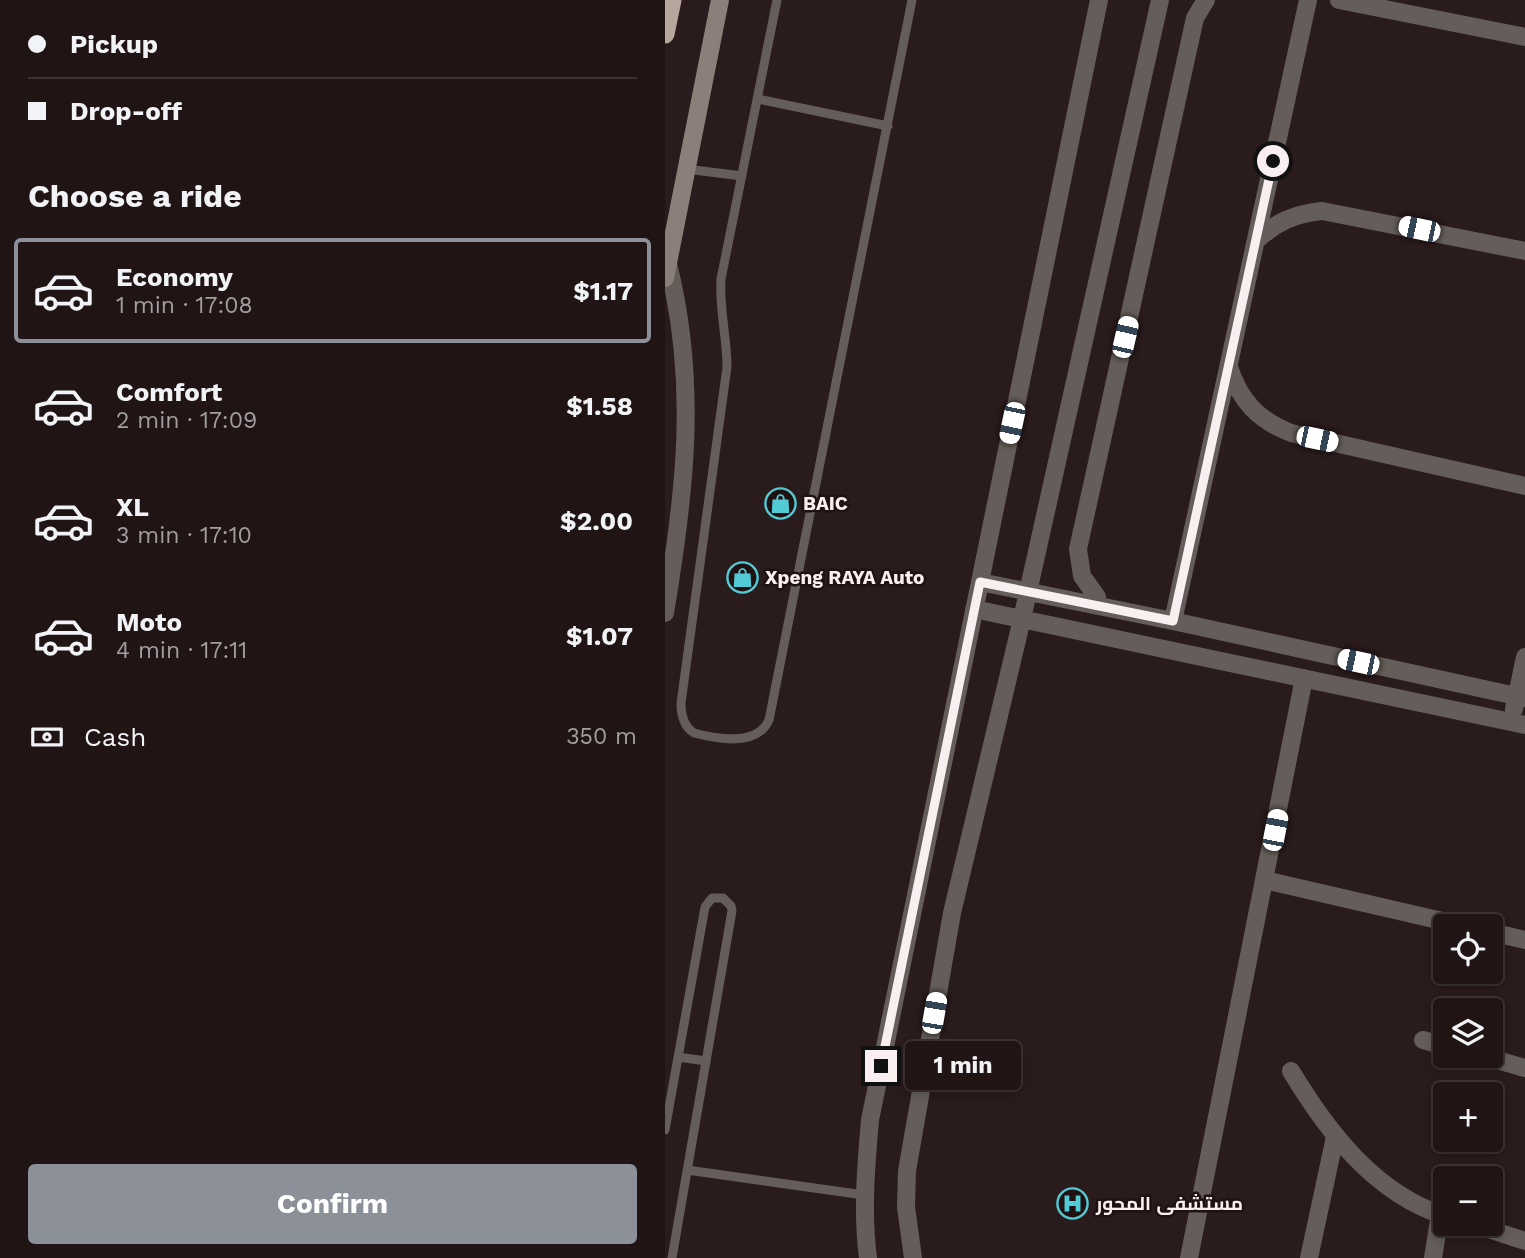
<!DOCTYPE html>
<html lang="en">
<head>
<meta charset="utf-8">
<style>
  body { margin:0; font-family:"Work Sans",Cairo,sans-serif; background:#281d1e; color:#f1f3f6; height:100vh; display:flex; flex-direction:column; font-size:26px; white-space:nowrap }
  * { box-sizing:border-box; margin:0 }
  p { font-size:23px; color:#a29ea0 }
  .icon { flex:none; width:38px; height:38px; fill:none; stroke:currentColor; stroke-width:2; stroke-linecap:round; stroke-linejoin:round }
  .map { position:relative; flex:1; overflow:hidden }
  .drawer { display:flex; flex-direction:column; background:#201415; width:665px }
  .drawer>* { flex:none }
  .guide { display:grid; align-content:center; height:154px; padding:0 28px; background:#201415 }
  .controls { position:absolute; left:768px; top:914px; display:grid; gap:14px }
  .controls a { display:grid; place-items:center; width:70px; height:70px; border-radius:7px; background:#201415; box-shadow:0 4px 10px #0003,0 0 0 2px #3d3334; font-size:35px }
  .end { position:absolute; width:32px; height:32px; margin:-16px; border:9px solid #faeff0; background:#111; box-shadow:0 0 0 4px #111 }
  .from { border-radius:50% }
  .bubble { position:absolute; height:49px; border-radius:7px; background:#201415; box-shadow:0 4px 10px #0003,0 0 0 2px #3d3334; font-size:23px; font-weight:700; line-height:49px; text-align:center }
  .car { position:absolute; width:21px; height:42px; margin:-21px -10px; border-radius:9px; box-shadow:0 0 5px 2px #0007; background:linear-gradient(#fff 24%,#345 0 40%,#fff 0 76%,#345 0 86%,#fff 0) }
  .guide b { display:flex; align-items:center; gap:24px; height:66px; font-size:26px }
  .guide b+b { border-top:2px solid #3d3334 }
  .guide i { width:18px; height:18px; background:#f1f3f6 }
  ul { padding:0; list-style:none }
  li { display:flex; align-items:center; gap:21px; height:105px; margin:0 14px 10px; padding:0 14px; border:4px solid transparent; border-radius:7px }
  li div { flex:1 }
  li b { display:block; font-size:26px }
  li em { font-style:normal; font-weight:700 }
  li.current { border-color:#8c9099 }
  li>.icon { width:63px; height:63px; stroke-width:1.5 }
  h2 { padding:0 28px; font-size:32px; line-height:84px }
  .pay { display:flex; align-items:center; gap:18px; height:77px; padding:0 28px; font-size:26px }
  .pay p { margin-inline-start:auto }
  .primary-button { display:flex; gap:14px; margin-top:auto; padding:14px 28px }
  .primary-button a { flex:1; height:80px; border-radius:7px; background:#8c9099; color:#fff; font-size:28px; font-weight:700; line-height:80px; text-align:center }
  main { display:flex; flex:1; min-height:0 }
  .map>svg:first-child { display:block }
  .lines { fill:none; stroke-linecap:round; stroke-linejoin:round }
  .service { stroke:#645d59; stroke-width:9 }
  .minor { stroke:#645d59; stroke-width:18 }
  .tertiary { stroke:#645d59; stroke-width:18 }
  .secondary { stroke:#8b7f7a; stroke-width:18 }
  .trunk { stroke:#b6a69e; stroke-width:19 }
  .route { stroke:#faeff0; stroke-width:9 }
  .labels { text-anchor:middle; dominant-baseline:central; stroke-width:5; stroke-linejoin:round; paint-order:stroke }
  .poi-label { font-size:19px; font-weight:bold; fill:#faeff0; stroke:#201213; text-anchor:start }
</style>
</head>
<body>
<main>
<section class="drawer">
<div class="guide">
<b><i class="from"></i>Pickup</b>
<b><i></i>Drop-off</b>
</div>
<h2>Choose a ride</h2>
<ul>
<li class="current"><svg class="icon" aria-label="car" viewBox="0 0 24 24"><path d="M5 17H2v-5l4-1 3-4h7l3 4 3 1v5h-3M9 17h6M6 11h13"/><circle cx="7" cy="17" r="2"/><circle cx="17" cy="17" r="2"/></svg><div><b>Economy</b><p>1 min · 17:08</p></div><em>$1.17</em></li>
<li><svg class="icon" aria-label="car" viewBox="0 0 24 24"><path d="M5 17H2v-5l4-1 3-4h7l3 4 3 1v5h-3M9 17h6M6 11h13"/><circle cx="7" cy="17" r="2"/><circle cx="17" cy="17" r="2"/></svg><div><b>Comfort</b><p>2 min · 17:09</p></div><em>$1.58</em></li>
<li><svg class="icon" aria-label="car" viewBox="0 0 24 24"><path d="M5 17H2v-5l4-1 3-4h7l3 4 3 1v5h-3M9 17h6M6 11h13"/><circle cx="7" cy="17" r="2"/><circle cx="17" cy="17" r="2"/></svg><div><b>XL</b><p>3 min · 17:10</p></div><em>$2.00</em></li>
<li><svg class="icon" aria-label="car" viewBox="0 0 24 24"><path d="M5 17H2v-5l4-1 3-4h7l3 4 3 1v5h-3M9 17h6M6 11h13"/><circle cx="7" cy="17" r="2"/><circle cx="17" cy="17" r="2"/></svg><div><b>Moto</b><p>4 min · 17:11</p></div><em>$1.07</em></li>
</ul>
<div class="pay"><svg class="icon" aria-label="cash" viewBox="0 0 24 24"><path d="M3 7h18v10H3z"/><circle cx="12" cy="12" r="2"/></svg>Cash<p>350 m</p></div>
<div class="primary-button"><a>Confirm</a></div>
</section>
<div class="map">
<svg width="860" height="1258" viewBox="0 0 860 1258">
  <rect width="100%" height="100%" fill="#2a1b1c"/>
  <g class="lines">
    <!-- service -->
    <path class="service" d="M112 0 56 279C54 309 62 337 62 367L16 703C16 714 18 726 29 733 52 739 92 747 104 720L247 0
      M93 99 223 126
      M21 169 77 176
      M13 1057 41 1061
      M0 1130 40 907 47 898H58L66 906 67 911 7 1258
      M22 1170 199 1195"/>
    <!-- minor -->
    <path class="minor" d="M674 0 860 37
      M591 241C611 222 629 214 657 211L860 251
      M564 367C575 401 593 420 626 433L860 486
      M315 582 508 621 860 698
      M430 604 432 597 417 576 413 549 530 18 541 0
      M309 609 860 725
      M508 621 643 0
      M849 709 860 657
      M600 880 799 926
      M826 932 860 940
      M758 1040 780 1046
      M815 1055 860 1068
      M626 1071C662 1131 710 1194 780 1216
      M805 1223 860 1241
      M203 1258C197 1212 201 1166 205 1120L434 0
      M248 1258 241 1207 242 1171 287 913 357 619 495 0
      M524 1258 639 678
      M644 1258 670 1137
      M768 1258 775 1214"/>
    <!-- tertiary -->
    <path class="tertiary" d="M0 613C20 494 33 383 3 264"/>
    <!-- secondary -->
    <path class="secondary" d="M0 278 55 0"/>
    <!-- trunk -->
    <path class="trunk" d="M0 34 7 0"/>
  </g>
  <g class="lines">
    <!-- route -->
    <path class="route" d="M216 1066 315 582 508 621 608 161"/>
  </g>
  <!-- icons -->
  <defs>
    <symbol id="shop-ring" viewBox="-11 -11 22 22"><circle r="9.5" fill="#201213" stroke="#52cbd7" stroke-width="1.5"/><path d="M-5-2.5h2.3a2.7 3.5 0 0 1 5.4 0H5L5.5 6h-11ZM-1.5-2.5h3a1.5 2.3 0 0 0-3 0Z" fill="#52cbd7"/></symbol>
    <symbol id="hospital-ring" viewBox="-11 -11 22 22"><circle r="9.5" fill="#201213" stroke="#52cbd7" stroke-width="1.5"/><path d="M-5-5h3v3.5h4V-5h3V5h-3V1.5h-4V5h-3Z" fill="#52cbd7"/></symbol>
  </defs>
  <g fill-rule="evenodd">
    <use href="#shop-ring" x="98" y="486" width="35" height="35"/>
    <use href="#shop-ring" x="60" y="560" width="35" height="35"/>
    <use href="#hospital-ring" x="390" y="1186" width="35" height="35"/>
  </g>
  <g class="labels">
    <!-- poi labels -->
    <g class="poi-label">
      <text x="138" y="503">BAIC</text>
      <text x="100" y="577">Xpeng RAYA Auto</text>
      <text x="431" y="1203">مستشفى المحور</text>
    </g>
  </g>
</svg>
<div class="controls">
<a><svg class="icon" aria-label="locate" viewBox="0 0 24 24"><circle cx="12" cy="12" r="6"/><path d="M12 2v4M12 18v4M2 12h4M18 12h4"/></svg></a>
<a><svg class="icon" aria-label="layers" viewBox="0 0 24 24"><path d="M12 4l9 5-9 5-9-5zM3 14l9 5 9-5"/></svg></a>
<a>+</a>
<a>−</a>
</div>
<i class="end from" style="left:608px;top:161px"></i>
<i class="end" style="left:216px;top:1066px"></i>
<div class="bubble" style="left:240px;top:1041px;width:116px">1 min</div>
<i class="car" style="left:754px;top:229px;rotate:282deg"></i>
<i class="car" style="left:460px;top:337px;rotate:13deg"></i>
<i class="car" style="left:347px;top:423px;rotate:192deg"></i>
<i class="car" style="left:652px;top:439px;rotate:102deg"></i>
<i class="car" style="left:693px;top:662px;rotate:282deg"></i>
<i class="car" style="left:610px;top:830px;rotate:11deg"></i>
<i class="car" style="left:269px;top:1013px;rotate:10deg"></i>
</div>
</main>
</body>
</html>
